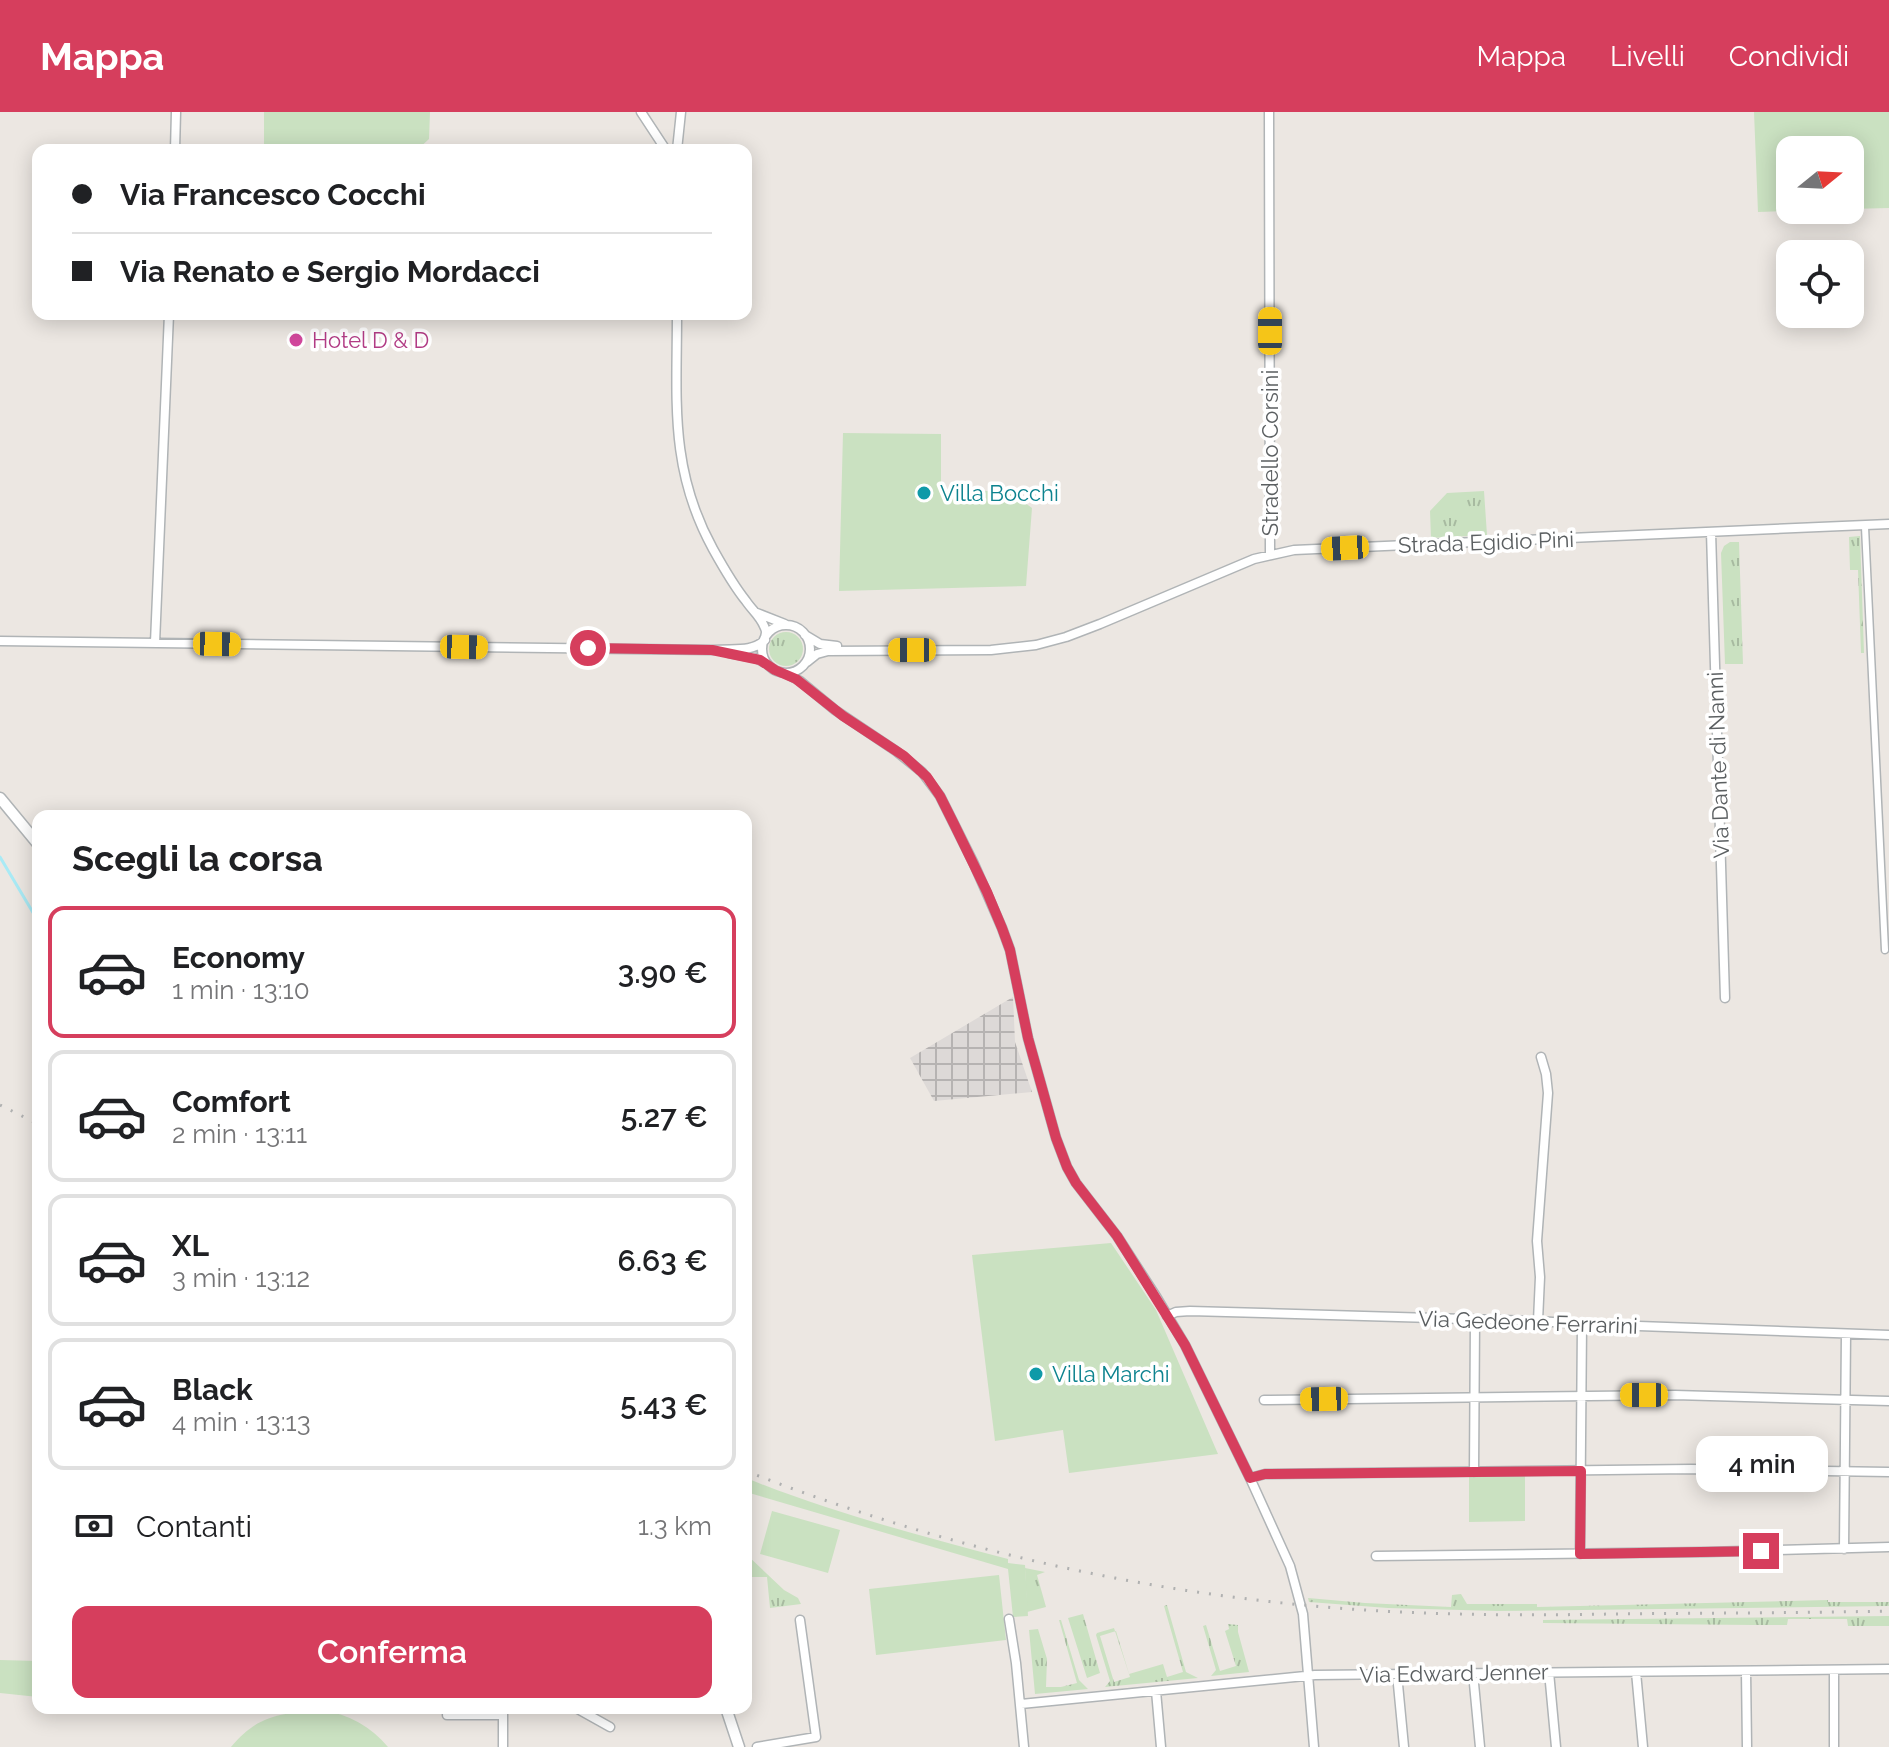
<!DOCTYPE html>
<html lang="it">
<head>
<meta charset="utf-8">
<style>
  body { margin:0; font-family:Raleway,sans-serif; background:#f6f6f6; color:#202124; height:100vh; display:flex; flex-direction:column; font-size:30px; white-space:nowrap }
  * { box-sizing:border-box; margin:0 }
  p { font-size:26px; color:#757577 }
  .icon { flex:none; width:44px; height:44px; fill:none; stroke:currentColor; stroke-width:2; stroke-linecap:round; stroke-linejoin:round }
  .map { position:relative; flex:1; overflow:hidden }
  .side { position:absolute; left:32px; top:698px; width:720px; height:904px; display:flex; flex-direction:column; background:#fff; border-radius:16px; box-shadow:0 4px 20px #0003 }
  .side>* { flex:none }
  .hud { position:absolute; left:32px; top:32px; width:720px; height:176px; border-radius:16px; box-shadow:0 4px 20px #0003; display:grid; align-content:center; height:176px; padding:0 40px; background:#fff }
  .needle { width:52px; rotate:72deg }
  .controls { position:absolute; left:1776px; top:24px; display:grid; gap:16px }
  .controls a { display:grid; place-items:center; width:88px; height:88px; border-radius:16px; background:#fff; box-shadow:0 4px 20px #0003; font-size:40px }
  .end { position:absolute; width:36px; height:36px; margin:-18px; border:10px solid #d63e5d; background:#fff; box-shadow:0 0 0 4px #fff }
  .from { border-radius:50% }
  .bubble { position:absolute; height:56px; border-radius:16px; background:#fff; box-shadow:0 4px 20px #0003; font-size:26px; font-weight:600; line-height:56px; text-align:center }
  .car { position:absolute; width:24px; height:48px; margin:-24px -12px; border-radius:10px; box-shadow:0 0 6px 2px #0007; background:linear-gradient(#f5c518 24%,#345 0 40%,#f5c518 0 76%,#345 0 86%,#f5c518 0) }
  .hud b { display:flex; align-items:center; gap:28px; height:76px; font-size:30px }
  .hud b+b { border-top:2px solid #e0e0e0 }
  .hud i { width:20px; height:20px; background:#202124 }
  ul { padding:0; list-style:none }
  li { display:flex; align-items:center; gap:24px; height:132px; margin:0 16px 12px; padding:0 24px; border:4px solid #e0e0e0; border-radius:16px }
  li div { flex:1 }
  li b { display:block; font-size:30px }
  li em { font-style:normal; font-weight:600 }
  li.on { border-color:#d63e5d }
  li>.icon { width:72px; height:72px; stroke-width:1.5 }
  h2 { padding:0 40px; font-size:36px; line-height:96px }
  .pay { display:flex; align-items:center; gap:20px; height:88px; padding:0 40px; font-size:30px }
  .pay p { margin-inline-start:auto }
  .cta { display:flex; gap:16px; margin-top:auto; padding:16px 40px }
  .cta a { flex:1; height:92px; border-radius:16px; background:#d63e5d; color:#fff; font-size:32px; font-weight:600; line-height:92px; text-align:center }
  header { display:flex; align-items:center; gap:48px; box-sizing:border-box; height:112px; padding:0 40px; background:#d63e5d; color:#fff }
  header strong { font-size:38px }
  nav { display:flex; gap:44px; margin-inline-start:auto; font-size:28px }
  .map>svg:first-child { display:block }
  .industrial { fill:url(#industrial-grid) }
  .grass { fill:url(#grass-tufts); fill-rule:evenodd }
  .green { fill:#cae1c1 }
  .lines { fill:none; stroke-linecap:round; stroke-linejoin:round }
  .stream { stroke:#a9eaf5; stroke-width:3 }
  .pedestrian-casing { stroke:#b0b4b6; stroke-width:9 }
  .minor-casing { stroke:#b0b4b6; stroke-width:11 }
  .tertiary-casing { stroke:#b0b4b6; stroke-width:13 }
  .pedestrian { stroke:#fff; stroke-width:6 }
  .minor { stroke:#fff; stroke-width:8 }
  .tertiary { stroke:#fff; stroke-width:10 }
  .rail { stroke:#b0b1b1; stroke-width:3; stroke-dasharray:2 10; stroke-linecap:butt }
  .route { stroke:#d63e5d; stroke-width:10 }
  .hotel-dot { fill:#d1479c; stroke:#fff; stroke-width:3 }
  .culture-dot { fill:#0f9aa8; stroke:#fff; stroke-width:3 }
  .labels { text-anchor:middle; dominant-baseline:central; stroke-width:7; stroke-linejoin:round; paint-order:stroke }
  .hotel-label { font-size:22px; fill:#b23c85; stroke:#fff; text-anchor:start }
  .street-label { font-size:22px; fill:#5b5f61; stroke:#fff }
  .culture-label { font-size:22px; fill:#0d838f; stroke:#fff; text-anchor:start }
</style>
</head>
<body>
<header>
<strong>Mappa</strong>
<nav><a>Mappa</a><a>Livelli</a><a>Condividi</a></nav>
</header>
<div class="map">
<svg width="1889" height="1635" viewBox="0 0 1889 1635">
  <defs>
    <pattern id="industrial-grid" width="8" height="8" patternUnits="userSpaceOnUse" patternTransform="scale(2)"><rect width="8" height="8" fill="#ddd9d7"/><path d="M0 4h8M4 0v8" fill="none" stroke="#b6b3b2"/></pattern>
    <pattern id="grass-tufts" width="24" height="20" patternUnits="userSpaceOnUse" patternTransform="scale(2)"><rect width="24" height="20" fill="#cae1c1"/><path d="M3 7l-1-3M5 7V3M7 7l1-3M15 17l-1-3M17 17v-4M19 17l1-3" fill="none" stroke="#a7baa0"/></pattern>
  </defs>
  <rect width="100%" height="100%" fill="#ece7e2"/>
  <!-- industrial -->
  <path class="industrial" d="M1013 885 1015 930 1032 980 934 989 910 946Z"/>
  <!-- grass -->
  <path class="grass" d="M1484 379 1487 423 1431 426 1430 399 1447 381Z
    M1860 424 1864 541H1861L1858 458H1850L1849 425Z
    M1730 430H1739L1743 552H1725L1721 441 1724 434Z
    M769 537a17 17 0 1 1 34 0a17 17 0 1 1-34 0Z
    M746 1442 784 1478 798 1486 801 1492 770 1496 767 1465H748L746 1456Z
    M1025 1456 1045 1460 1037 1463 1046 1495 1027 1500Z
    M1461 1482 1467 1492H1537V1495L1828 1488V1490H1889V1494L1497 1499 1388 1496 1309 1490 1308 1486 1365 1491 1451 1495 1452 1483Z
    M1167 1493 1186 1560 1198 1566 1105 1575 1110 1569 1096 1523 1097 1521 1114 1516 1129 1562 1163 1552 1167 1565 1183 1560 1164 1494ZM1116 1519 1130 1565 1114 1570 1100 1524Z
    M1083 1502 1100 1561 1087 1566 1068 1506Z
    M1889 1504V1514H1848L1847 1507H1788L1787 1513H1754L1543 1511V1508Z
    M1059 1508H1061L1079 1568 1088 1577 1035 1582 1029 1518 1038 1517 1047 1547 1046 1575H1061L1077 1571Z
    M1228 1512 1238 1513V1520L1249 1560 1211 1564 1216 1558 1203 1514 1206 1513 1220 1559 1236 1554 1225 1519 1229 1517Z"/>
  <!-- green -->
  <path class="green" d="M264 0H430L429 27 417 38H264Z
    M1754 0H1889V96L1850 97V38H1790V98H1822L1758 100Z
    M843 321 941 322V377L1010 380 1032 396 1026 474 839 479Z
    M1111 1131 1156 1198 1218 1342 1069 1361 1063 1318 995 1329 972 1143Z
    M1525 1364V1409L1469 1410V1365Z
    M746 1366C832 1401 918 1423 1008 1447V1451L1025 1453 1028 1504 1013 1505 1008 1457 746 1380Z
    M772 1399 840 1418 828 1461 760 1442Z
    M999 1463 1006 1528 876 1543 869 1477Z
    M0 1548 38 1549V1585L0 1581Z
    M322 1598C349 1602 371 1615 388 1635H231C260 1601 281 1602 322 1598Z"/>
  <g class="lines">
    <!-- stream -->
    <path class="stream" d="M0 745 38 809"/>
    <defs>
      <path id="pedestrian" d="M1865 415 1885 838"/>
      <path id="minor" d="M641 0 666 38
        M1269 0 1270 443
        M175 38 176 0
        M677 38 681 0
        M677 202C677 289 669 357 713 437 723 455 733 473 746 489 752 498 760 504 764 514 767 520 766 520 765 526
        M1711 420 1725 886
        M757 501 785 512
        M762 537a24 24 0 1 1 48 0a24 24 0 1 1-48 0Z
        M805 523 820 532 837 534
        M0 529 714 538C733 536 751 541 765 528
        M155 531 169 202
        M729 541 756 546 765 551
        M807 550 817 542 828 539 991 538 1036 533 1066 525 1100 512 1254 447 1294 438 1889 412
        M785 561 800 569 835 598 896 639 922 660 940 684 974 752 1002 816 1010 838 1028 926 1056 1026 1067 1055 1076 1071 1117 1124 1157 1186 1185 1233 1250 1366 1290 1454 1303 1502 1314 1635
        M1167 1204 1176 1200 1190 1199 1538 1209 1582 1212 1889 1223
        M1538 1209 1540 1165 1537 1129 1548 981 1546 962 1541 945
        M1264 1288 1675 1283 1889 1289
        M1474 1360 1475 1208
        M1250 1366 1265 1362 1691 1357 1889 1360
        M1844 1437 1846 1222
        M1580 1442 1582 1212
        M1376 1444 1706 1440 1889 1435
        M1009 1507 1016 1551 1024 1635
        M1834 1558V1635
        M1746 1559 1747 1635
        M1549 1560 1556 1635
        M1636 1560 1643 1635
        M1473 1561 1480 1635
        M1397 1562 1404 1635
        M1156 1579 1161 1635
        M1021 1592 1315 1563 1889 1557
        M503 1596V1635
        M576 1596 610 1615
        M447 1603H503
        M757 1635 816 1625 800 1508"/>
      <path id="tertiary" d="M0 686 38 732
        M726 1596 739 1635"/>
    </defs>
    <!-- pedestrian casing -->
    <use href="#pedestrian" class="pedestrian-casing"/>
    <!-- minor casing -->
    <use href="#minor" class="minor-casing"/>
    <!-- tertiary casing -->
    <use href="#tertiary" class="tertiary-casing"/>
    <!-- pedestrian -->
    <use href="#pedestrian" class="pedestrian"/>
    <!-- minor -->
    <use href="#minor" class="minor"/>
    <!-- tertiary -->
    <use href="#tertiary" class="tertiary"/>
    <!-- rail -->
    <path class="rail" d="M0 993 38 1012
      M746 1359C924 1429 1113 1475 1303 1493 1405 1503 1508 1504 1611 1502 1704 1501 1796 1501 1889 1499"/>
  </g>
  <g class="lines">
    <!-- route -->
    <path class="route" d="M588 536 712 538 760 548 775 558 796 567 843 604 904 644 927 665 940 684 954 712 987 780 1002 816 1010 838 1028 926 1056 1026 1067 1055 1076 1071 1117 1124 1167 1204 1185 1233 1250 1366 1265 1362 1581 1359 1580 1442 1761 1439"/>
  </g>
  <!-- markers -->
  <circle class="hotel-dot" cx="296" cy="228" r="8"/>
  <g class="culture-dot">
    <circle cx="924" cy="381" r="8"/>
    <circle cx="1036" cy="1262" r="8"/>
  </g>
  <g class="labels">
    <!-- hotel labels -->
    <g class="hotel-label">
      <text x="312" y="228">Hotel D &amp; D</text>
    </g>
    <!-- street labels -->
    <g class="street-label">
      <text transform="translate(1270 341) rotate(-90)">Stradello Corsini</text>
      <text transform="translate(1486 430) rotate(-2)">Strada Egidio Pini</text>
      <text transform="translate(1718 653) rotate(-92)">Via Dante di Nanni</text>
      <text transform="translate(1528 1210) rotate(2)">Via Gedeone Ferrarini</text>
      <text transform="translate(1454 1561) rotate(-1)">Via Edward Jenner</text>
    </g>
    <!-- culture labels -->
    <g class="culture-label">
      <text x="940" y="381">Villa Bocchi</text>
      <text x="1052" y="1262">Villa Marchi</text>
    </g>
  </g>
</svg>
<div class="controls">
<a><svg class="needle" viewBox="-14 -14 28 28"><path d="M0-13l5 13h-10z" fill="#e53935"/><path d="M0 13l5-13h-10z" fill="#757577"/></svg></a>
<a><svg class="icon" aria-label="locate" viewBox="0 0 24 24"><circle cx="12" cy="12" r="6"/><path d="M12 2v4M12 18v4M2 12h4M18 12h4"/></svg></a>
</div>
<i class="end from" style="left:588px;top:536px"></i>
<i class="end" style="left:1761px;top:1439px"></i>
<div class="bubble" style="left:1696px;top:1324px;width:132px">4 min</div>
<i class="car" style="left:1270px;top:219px;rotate:0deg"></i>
<i class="car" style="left:1345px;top:436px;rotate:267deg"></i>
<i class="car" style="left:217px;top:532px;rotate:91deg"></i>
<i class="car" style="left:464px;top:535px;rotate:91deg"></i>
<i class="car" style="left:912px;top:538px;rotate:270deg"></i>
<i class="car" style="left:1644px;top:1283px;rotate:270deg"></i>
<i class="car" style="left:1324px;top:1287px;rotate:269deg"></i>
<div class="hud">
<b><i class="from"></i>Via Francesco Cocchi</b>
<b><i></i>Via Renato e Sergio Mordacci</b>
</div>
<section class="side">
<h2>Scegli la corsa</h2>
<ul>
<li class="on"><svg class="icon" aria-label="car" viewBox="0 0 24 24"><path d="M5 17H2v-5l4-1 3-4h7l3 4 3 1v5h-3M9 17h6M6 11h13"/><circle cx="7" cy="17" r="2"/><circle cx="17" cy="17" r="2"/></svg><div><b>Economy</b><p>1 min · 13:10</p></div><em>3.90 €</em></li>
<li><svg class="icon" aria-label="car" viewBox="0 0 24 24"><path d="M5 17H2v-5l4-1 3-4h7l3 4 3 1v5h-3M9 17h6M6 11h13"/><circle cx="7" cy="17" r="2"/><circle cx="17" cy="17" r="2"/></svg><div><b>Comfort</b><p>2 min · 13:11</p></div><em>5.27 €</em></li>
<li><svg class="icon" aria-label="car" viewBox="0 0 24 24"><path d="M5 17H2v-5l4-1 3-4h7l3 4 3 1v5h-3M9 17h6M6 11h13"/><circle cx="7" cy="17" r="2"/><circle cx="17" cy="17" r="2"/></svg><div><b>XL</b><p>3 min · 13:12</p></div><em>6.63 €</em></li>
<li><svg class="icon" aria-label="car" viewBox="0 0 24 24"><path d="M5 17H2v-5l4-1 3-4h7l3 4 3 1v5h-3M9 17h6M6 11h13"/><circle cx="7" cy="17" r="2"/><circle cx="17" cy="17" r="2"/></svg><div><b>Black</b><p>4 min · 13:13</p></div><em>5.43 €</em></li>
</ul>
<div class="pay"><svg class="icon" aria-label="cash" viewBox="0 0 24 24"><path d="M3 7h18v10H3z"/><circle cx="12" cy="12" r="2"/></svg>Contanti<p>1.3 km</p></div>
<div class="cta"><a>Conferma</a></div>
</section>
</div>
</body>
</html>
